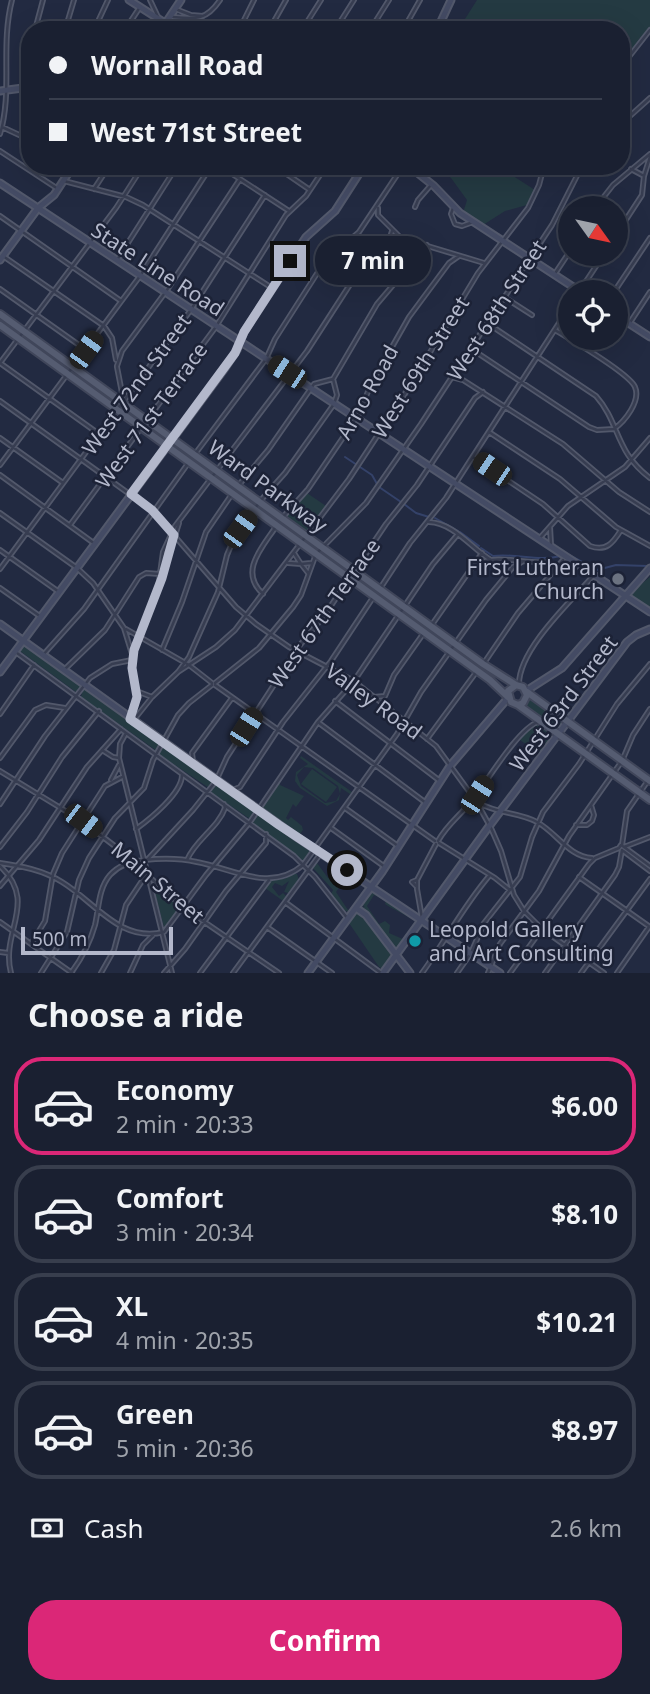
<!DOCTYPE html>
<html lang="en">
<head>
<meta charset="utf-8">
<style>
  body { margin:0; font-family:"Noto Sans",sans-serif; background:#272d3d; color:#f1f3f6; height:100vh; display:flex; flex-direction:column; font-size:26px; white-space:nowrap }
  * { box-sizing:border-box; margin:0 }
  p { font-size:23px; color:#9fa3ab }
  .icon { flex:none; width:38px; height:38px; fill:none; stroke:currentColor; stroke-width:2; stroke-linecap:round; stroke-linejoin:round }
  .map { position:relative; height:973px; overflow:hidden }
  .sheet { display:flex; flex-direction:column; background:#1a2031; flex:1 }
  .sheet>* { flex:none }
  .top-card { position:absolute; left:21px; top:21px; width:609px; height:154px; border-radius:28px; box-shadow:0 7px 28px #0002,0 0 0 2px #383e4d; display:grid; align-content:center; height:154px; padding:0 28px; background:#1a2031 }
  .needle { width:46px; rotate:123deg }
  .fabs { position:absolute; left:558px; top:196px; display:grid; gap:14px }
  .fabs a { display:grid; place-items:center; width:70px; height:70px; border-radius:50%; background:#1a2031; box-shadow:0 7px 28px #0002,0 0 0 2px #383e4d; font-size:35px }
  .scale { position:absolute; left:21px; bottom:18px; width:152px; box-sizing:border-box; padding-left:7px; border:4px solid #b3b8cb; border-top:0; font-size:19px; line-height:24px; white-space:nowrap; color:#b3b8cb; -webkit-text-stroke:5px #1c2236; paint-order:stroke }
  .end { position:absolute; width:32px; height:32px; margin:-16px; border:9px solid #b3b8cb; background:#111; box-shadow:0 0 0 4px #111 }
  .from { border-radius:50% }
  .bubble { position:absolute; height:49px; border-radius:24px; background:#1a2031; box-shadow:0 7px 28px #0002,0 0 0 2px #383e4d; font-size:23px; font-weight:700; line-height:49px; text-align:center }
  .car { position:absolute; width:21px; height:42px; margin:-21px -10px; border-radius:9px; box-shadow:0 0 5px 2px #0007; background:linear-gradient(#222 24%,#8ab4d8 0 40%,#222 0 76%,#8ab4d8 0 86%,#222 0) }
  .top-card b { display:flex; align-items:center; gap:24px; height:66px; font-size:26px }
  .top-card b+b { border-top:2px solid #383e4d }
  .top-card i { width:18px; height:18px; background:#f1f3f6 }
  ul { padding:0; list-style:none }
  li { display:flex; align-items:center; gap:21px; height:98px; margin:0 14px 10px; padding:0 14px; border:4px solid #383e4d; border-radius:28px }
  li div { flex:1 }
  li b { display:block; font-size:26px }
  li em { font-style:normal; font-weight:700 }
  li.active { border-color:#db2777 }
  li>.icon { width:63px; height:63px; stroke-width:1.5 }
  h2 { padding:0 28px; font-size:32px; line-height:84px }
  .pay { display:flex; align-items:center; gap:18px; height:77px; padding:0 28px; font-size:26px }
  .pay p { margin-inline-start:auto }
  .primary-button { display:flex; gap:14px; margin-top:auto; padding:14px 28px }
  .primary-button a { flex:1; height:80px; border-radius:28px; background:#db2777; color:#fff; font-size:28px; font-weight:700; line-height:80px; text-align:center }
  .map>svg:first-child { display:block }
  .green { fill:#243a42; fill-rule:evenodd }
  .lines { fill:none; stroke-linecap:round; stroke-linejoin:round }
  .stream { stroke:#344269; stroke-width:2 }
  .street-casing { stroke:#52586b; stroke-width:6 }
  .secondary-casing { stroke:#52586b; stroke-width:9 }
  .primary-casing { stroke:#40465a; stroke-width:10 }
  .street { stroke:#373d51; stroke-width:2.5 }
  .secondary { stroke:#444b64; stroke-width:5 }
  .primary { stroke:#555c71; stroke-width:6 }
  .route { stroke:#b3b8cb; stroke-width:9 }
  .worship-dot { fill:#6b7280; stroke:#1c2236; stroke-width:2.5 }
  .culture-dot { fill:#0f9aa8; stroke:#1c2236; stroke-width:2.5 }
  .labels { text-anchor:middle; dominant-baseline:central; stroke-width:5; stroke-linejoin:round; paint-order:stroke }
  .street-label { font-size:21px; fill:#b3b8cb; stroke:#1c2236 }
  .poi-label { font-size:21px; fill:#b3b8cb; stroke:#1c2236; text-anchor:end }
</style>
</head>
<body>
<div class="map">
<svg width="650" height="973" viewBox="0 0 650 973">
  <rect width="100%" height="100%" fill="#222a41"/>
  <!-- green -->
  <path class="green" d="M477 0H650V28L640 38 621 65V30H458Z
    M436 166H515L510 174 535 190 527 205 505 211 483 225 463 213 467 200 451 178Z
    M307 493 326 506 307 533 285 517Z
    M650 577V610L629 594Z
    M25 644 81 686V688L76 692 20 651Z
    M83 689H87L161 743 157 751 81 697Z
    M529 697 564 722 559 730 522 706Z
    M539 723 556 735 542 756 520 740 530 727Z
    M166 746 212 780 213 783 209 788 160 755V751Z
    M301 756 352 792 350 794 341 788 339 800 327 806 300 788 295 781 296 772 308 764 300 758ZM304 767 313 768 338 786 340 794 336 801 325 803 301 786 297 775Z
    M312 769 337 787 326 802 301 784Z
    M280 782V785L304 796 296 807 293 804 286 818 288 820 291 817 302 826 303 830 299 835 262 808Z
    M215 783 254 810 250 819 212 793 211 789Z
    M260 813 311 849 312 851 303 862 253 823 257 814Z
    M317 863 328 878 338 868 340 869 332 876 333 879 336 877 343 880 345 876 339 871 341 870 348 874 336 892 348 910 352 908 349 912 342 910 331 894 333 890 313 868Z
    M293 874H297L299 880 288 896V893L284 892 289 881 282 886 275 883 272 887 279 896 283 893 287 897 283 901 265 888 271 880 282 877 284 879Z
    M155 884 181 907 166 928 164 927 153 886Z
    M373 891 418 921 416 924V921L388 906 385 904 386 901 374 895 367 906 379 924 385 921 390 925 389 933 405 940 396 951 363 907H365L363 906 365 900Z
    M356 912 366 919 392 954 383 969 379 967 349 923Z"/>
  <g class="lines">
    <!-- stream -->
    <path class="stream" d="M345 457 357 465
      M360 467 372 475 377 484
      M379 487 401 502
      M404 504 416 513 429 517
      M435 518 458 531
      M460 532 479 546
      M481 548 493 556C516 553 538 562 561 556
      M569 555 597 570 616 565 648 566"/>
    <defs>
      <path id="street" d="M150 0 159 19
        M178 10 191 15 203 16
        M173 17C195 19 206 21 220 0
        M35 30 43 0
        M65 30 74 0
        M94 30 108 0
        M125 30 140 7
        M239 30 254 0
        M269 30 286 0
        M302 30 321 0
        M335 30 354 0
        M370 30 389 0
        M403 30 420 0
        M621 67 650 30
        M621 124 650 98
        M2 127 30 140
        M0 134C13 91 0 46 12 0
        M0 151 58 189
        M220 166 289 211
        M275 166 310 190
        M644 176 650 157
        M64 181 126 197 143 205 272 288
        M94 189 109 166
        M415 207 418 200 431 185
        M378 208V215L401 238 484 263
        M453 208 451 214 455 224 462 226 473 222
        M595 208 613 185 650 154
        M0 216 121 301
        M616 235 642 195 644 176 631 169
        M388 244 392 231
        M3 256 104 326 112 338 116 360
        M117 260 177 166
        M554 275 570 251
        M0 289 86 350
        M581 289 604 254
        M614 292 650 238
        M504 297 532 315
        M487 323 596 396C620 423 615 452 650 478
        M629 324 650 292
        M470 348 589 427 597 430 614 429C625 421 641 401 635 387 629 373 570 339 555 330
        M0 363 116 208 143 166
        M0 363 99 434
        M117 366 122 351 167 290 240 179
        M117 367 123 398
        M452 377 463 380 563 444 619 492 650 512
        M0 401 153 511 236 607 256 624 289 647 354 681 436 746 476 801 491 828 501 851 514 895 524 911 542 929 604 973
        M147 420 215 328 286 215 306 196 326 166
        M489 432 560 479 616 527 650 546
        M0 438 63 483
        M195 454 266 359 275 339 325 261 359 232 403 166
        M473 457 543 504 590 546C606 552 613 543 621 530
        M0 465 140 276 211 166
        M0 475 95 544
        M238 486 268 450 314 384 333 379
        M0 513 77 568 93 583 124 628 132 654
        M282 518 308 489 359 414 371 384 409 317 449 263 459 256
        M429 522C454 523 471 548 491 560
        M70 525 141 428
        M550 527 551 545
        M539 539 568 506 625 467 650 438
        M0 550 59 592
        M294 553 301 564 311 563
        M288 563 301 564 308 573
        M476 564C500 554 523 564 547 562L552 566 553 571
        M0 569 190 311 265 195
        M160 583 179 523
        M381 587 410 543 446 498 570 306
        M0 588 41 617
        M158 588 163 552 175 526 307 351 351 283 388 245 401 238
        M263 594C239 572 261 549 275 528
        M431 626 482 553
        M126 629 189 665 212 683
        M162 650 182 602 206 532 232 494
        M17 653 294 856 315 877 348 919
        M43 655 84 609 189 462
        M484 663 518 613 563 560
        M64 670 105 630 139 577 146 573 160 574
        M178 672 216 647 235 630 349 479 406 392 478 273 528 208 539 185 544 166
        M215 683 259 648 293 607 301 595 316 554 366 503 421 424 552 225 582 166
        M215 685 435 841
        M519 685C518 650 571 601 594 575
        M139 692 152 697
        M374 697 385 696 394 675 423 634
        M335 701 440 781
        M0 714 34 665
        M131 716 137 697 132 661
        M133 721 152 697 178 672 189 657 218 592 227 555 235 536 261 500 285 473 334 404 337 395 333 379 377 304 427 245
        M319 723 426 803
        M427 739 477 671
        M102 750 113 757 119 758 120 744 126 733
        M0 758 35 710 46 705 65 708
        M119 758 172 973
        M193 761 192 753 232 698
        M0 771 82 821 116 847 184 908 279 973
        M111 780 119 765
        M233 790 240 787 283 722 331 661 374 596
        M479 803C497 814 519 812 537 822 557 833 569 857 592 858
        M0 804 45 736 90 678 112 664 132 660 136 643 158 589
        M345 808 398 846
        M576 825H587L592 821 594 815 591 805
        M331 828 385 867
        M136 829C150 819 182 793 182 775
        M438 841C447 824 463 813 474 798 488 780 518 729 538 722
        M439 843 495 878 510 890
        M622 845 627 811 647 782
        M0 847 27 812 62 757 99 711
        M624 847 650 866
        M624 847 650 837
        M622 850 650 871
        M147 860 193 810 216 781 227 757 300 645 324 616 386 524 417 485 475 398 483 392
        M187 860C195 840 218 828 225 808L224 804
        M0 863C21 866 43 870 62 882 95 902 120 943 164 932L206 875 250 822 318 722 354 681 433 564 458 534
        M0 866C39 903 0 931 11 973
        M579 877 650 927
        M0 886 39 840 87 767 121 729
        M416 886 412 882 417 880
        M285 902 381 973
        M422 918 417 889V880L436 844
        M0 922 72 973
        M267 927 332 973
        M31 944 45 921 53 874 62 853 105 786 122 777
        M0 952 8 953
        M41 973 67 932 79 880 89 858 115 818 144 788 153 760 178 715 189 703 212 685
        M71 973C82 958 90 943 95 925 99 908 98 889 110 875 119 865 131 861 144 860 161 858 180 858 197 862 234 869 270 893 303 865L397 734 421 692 486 600 513 567 522 562
        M101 973 114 950 126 905 146 875
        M130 973 143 945 153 935
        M164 973 185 949 226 891 266 843V834
        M200 973 269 880
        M233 973 321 853
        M422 973C446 940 464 905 490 875
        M457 973 471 953 484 923 520 877 532 837 543 812 579 764 617 704 650 664
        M488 973 500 944 539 891 569 836 622 761 633 735 650 709
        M510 973 589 864 595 858 619 848 621 845 624 847
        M545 973 615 875 619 867 622 850
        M581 973 650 879
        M617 973 649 927"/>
      <path id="secondary" d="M129 0 176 30
        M161 30 181 0
        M437 30 451 0
        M0 91 30 87
        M409 166 434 186 460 213 581 292
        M0 183 650 612
        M0 260 38 208 54 195 73 166
        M616 315 650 337
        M0 624 298 838 500 973
        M0 672 225 368 237 350 244 332 306 237 335 211 364 166
        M526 691 562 668 650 568
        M356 908 366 915 410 973
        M308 973 382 872 450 766 508 698
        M383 973 490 825 627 642 636 635 650 629"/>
      <path id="primary" d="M0 314 483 664 516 685
        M0 325 490 680 508 697
        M527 692 650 781
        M518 705 523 703 527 695 523 687 516 685 508 691 511 702 518 705 650 800"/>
    </defs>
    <!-- street casing -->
    <use href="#street" class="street-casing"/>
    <!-- secondary casing -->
    <use href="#secondary" class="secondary-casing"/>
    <!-- primary casing -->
    <use href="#primary" class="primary-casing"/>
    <!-- street -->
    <use href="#street" class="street"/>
    <!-- secondary -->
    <use href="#secondary" class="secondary"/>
    <!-- primary -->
    <use href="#primary" class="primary"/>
  </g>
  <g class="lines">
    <!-- route -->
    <path class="route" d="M290 261 244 332 235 353 131 494 152 510 174 535 162 578 134 650 132 668 137 697 130 719 279 825 347 870"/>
  </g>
  <!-- markers -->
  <circle class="worship-dot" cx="618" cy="579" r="7"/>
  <circle class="culture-dot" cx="415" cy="941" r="7"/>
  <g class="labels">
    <!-- street labels -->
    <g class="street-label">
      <text transform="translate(158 269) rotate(33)">State Line Road</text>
      <text transform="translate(496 310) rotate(-57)">West 68th Street</text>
      <text transform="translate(420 367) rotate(-58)">West 69th Street</text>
      <text transform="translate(136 384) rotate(-54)">West 72nd Street</text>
      <text transform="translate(367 392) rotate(-61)">Arno Road</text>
      <text transform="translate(151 415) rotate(-54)">West 71st Terrace</text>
      <text transform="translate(268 486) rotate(36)">Ward Parkway</text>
      <text transform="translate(324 613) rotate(-55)">West 67th Terrace</text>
      <text transform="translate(374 701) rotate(36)">Valley Road</text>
      <text transform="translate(563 703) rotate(-53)">West 63rd Street</text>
      <text transform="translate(158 882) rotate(40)">Main Street</text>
    </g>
    <!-- poi labels -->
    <g class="poi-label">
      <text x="604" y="567">First Lutheran<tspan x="604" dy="24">Church</tspan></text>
      <text x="429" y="929" text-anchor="start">Leopold Gallery<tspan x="429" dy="24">and Art Consulting</tspan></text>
    </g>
  </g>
</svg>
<div class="fabs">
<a><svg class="needle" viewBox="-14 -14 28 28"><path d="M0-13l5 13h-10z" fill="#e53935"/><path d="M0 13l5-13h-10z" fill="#9fa3ab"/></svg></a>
<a><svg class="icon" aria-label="locate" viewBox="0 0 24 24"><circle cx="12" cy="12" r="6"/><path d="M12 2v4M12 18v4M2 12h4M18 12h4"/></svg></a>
</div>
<div class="scale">500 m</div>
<i class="end from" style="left:347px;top:870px"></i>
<i class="end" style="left:290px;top:261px"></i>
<div class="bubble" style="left:315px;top:236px;width:116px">7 min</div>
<i class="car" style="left:86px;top:350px;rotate:36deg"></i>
<i class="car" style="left:287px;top:372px;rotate:303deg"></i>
<i class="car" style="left:492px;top:469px;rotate:304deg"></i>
<i class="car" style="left:240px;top:529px;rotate:36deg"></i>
<i class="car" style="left:246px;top:727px;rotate:32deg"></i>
<i class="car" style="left:477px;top:795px;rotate:33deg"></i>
<i class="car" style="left:83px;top:821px;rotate:127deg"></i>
<div class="top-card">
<b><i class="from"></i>Wornall Road</b>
<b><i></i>West 71st Street</b>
</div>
</div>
<section class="sheet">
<h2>Choose a ride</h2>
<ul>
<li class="active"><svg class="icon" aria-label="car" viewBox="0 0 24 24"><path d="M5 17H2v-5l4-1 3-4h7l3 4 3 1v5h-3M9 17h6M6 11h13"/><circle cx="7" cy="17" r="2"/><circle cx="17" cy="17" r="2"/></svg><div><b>Economy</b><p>2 min · 20:33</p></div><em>$6.00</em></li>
<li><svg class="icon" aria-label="car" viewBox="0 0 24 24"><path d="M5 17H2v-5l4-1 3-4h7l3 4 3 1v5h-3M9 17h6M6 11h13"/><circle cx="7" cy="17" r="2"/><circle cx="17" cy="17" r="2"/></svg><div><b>Comfort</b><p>3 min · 20:34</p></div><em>$8.10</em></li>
<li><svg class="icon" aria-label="car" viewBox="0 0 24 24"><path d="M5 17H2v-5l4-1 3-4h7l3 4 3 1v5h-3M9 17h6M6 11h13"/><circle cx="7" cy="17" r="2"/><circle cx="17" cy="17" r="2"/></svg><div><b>XL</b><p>4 min · 20:35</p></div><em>$10.21</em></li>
<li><svg class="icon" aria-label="car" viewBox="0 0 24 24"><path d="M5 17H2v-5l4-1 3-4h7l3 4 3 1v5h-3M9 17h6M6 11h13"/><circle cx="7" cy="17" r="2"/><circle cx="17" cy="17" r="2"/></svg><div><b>Green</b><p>5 min · 20:36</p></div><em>$8.97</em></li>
</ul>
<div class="pay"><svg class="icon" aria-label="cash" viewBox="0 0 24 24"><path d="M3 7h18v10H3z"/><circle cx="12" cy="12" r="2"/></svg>Cash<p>2.6 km</p></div>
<div class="primary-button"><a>Confirm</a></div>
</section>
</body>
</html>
